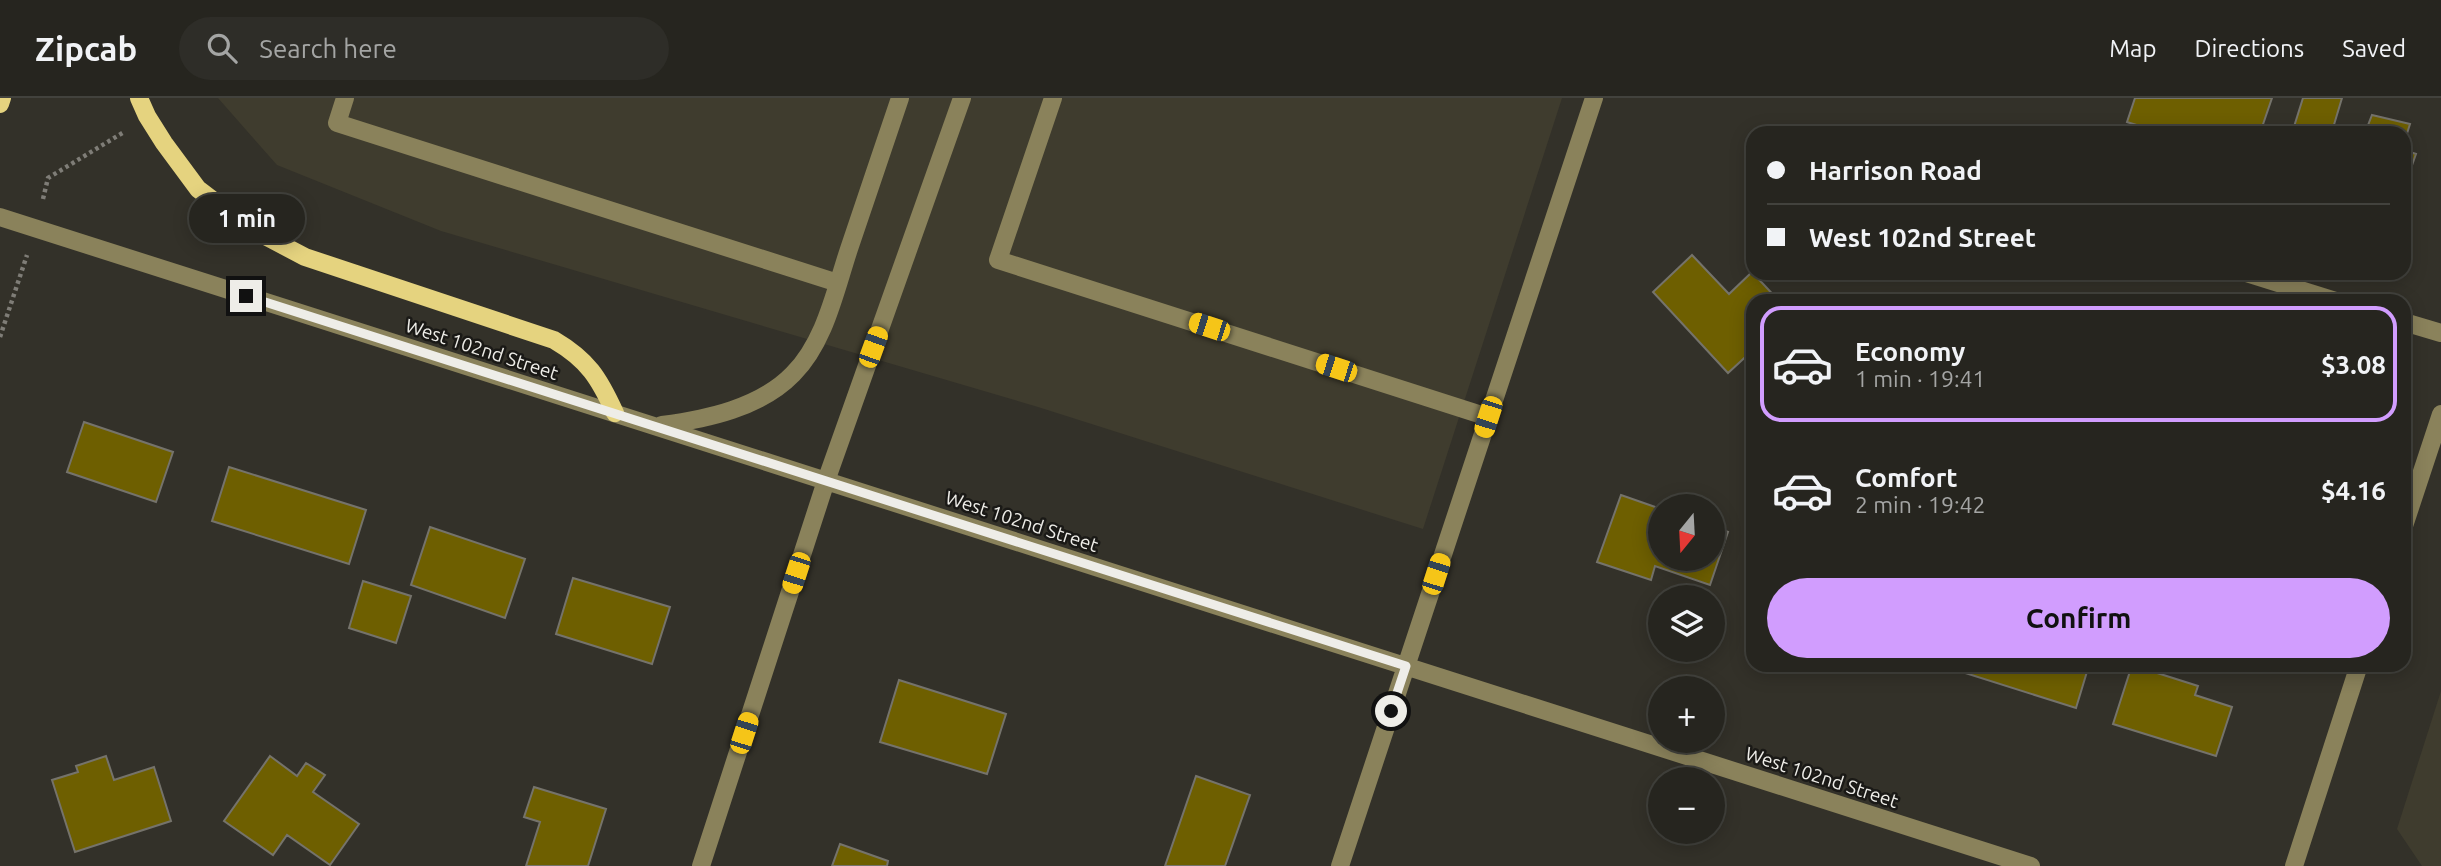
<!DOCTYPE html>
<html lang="en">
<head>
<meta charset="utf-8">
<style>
  body { margin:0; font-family:Ubuntu,sans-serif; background:#2e2d28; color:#f1f3f6; height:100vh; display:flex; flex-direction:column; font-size:26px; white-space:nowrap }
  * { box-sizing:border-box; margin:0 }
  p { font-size:23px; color:#a4a5a4 }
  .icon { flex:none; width:38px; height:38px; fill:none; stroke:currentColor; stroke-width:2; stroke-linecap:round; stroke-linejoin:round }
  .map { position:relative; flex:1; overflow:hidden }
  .drawer { position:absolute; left:1746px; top:196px; width:665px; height:378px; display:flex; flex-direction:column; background:#26251f; border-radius:21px; box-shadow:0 4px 18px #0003,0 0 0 2px #42423d }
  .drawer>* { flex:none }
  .banner { position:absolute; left:1746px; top:28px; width:665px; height:154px; border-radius:21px; box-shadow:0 4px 18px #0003,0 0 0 2px #42423d; display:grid; align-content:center; height:154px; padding:0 21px; background:#26251f }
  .needle { width:46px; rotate:198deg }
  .fabs { position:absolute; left:1648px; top:396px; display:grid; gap:14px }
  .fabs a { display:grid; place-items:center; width:77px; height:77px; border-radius:50%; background:#26251f; box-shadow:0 4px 18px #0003,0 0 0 2px #42423d; font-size:35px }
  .end { position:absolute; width:32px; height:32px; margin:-16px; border:9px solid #eeede8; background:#111; box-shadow:0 0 0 4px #111 }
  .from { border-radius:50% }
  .bubble { position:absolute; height:49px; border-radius:24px; background:#26251f; box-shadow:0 4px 18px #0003,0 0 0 2px #42423d; font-size:23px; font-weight:700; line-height:49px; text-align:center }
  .car { position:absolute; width:21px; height:42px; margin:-21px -10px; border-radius:9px; box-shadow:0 0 5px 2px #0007; background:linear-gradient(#f5c518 24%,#345 0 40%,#f5c518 0 76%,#345 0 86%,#f5c518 0) }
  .banner b { display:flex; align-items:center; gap:24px; height:66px; font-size:26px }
  .banner b+b { border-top:2px solid #42423d }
  .banner i { width:18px; height:18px; background:#f1f3f6 }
  ul { padding:12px 0 0; list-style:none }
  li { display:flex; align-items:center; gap:21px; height:116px; margin:0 14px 10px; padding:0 7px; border:4px solid transparent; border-radius:21px }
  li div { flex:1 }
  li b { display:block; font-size:26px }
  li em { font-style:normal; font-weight:700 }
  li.on { border-color:#d19dfe }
  li>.icon { width:63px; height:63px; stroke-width:1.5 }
  .button { display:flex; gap:14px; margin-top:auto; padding:14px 21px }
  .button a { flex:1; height:80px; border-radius:42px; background:#d19dfe; color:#111; font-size:28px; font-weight:700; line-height:80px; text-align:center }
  header { display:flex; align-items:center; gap:42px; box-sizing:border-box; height:98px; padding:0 35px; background:#26251f; border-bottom:2px solid #42423d }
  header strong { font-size:33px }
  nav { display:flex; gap:38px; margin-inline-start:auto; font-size:24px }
  .search { width:490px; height:63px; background:#2e2d28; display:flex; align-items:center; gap:18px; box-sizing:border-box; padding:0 24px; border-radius:38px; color:#a4a5a4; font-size:26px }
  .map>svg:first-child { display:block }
  .built { fill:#3f3c2e }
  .building { fill:#6e5f00; stroke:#75736b; stroke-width:2 }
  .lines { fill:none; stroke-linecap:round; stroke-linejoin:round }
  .path { stroke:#7f7d77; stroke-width:4.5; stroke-dasharray:3.5 3.5; stroke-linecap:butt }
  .minor { stroke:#8a825b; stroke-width:18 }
  .major { stroke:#e5d37f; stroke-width:18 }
  .route { stroke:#eeede8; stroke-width:9 }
  .labels { text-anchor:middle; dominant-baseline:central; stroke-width:5; stroke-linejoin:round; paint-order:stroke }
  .street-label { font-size:19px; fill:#eeede8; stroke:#1a1916 }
</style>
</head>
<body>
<header>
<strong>Zipcab</strong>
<div class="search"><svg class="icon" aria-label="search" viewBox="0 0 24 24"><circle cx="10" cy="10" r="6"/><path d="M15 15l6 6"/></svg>Search here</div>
<nav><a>Map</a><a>Directions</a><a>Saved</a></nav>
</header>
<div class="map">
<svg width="2441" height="768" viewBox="0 0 2441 768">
  <rect width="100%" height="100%" fill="#333129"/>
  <!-- built -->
  <path class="built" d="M218 0H1562L1423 431 1038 309 441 133 277 67Z
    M2441 593V768H2422L2397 731Z"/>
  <!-- building -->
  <path class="building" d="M2135 0H2272L2260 35H2227L2214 31 2212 35H2184L2174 32 2172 35H2162L2127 24Z
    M2303 0H2342L2333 30 2352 35H2292Z
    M2372 17 2410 26 2404 45V35H2365Z
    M2404 52 2416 56 2404 90Z
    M1692 157 1729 196 1752 174 1779 203H1754V251L1728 275 1653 194Z
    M84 324 173 354 156 404 67 374Z
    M229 369 366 412 349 466 212 423Z
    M1621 397 1661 411V460H1713V429L1728 434 1710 487 1655 468 1651 482 1597 464Z
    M430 429 525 461 505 520 411 487Z
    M573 480 670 509 652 566 556 536Z
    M363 483 411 498 396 545 349 530Z
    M1940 567H2089L2076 610Z
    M2132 567 2198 588 2195 597 2232 609 2216 658 2113 626Z
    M899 582 1006 616 987 676 880 644Z
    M106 658 114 682 154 669 171 723 75 754 52 682 78 674 76 668Z
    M270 658 297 678 306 665 325 677 313 694 359 726 330 767 287 737 273 757 224 723Z
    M1196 678 1250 697 1225 768H1165Z
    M534 689 606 711 588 768H526L540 724 524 719Z
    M840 746 888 763 887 768H832Z"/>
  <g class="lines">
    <!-- path -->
    <path class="path" d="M43 101 48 80 124 34
      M0 239 27 157"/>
    <!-- minor -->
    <path class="minor" d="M345 0 337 25 838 185
      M1053 0 998 162 1488 319
      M0 119 2031 768
      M2246 175 2336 203
      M2404 224 2441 235
      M662 327C707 321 760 310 793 276 825 244 835 193 849 151 866 101 883 50 900 0
      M2404 428 2441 316
      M701 768 826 383 962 0
      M1340 768 1594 0
      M2294 768 2359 567"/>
    <!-- major -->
    <path class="major" d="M139 0 147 18 164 45 198 91 248 129 305 159 554 242C588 262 599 280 615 315
      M0 6 2 0"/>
  </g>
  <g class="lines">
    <!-- route -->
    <path class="route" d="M246 198 1406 568 1391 613"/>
  </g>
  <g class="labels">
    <!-- street labels -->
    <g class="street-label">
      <text transform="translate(482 251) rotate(18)">West 102nd Street</text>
      <text transform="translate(1022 423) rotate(18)">West 102nd Street</text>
      <text transform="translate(1822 679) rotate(18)">West 102nd Street</text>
    </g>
  </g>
</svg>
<div class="fabs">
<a><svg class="needle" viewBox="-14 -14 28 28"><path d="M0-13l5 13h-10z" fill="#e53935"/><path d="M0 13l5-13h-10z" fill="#a4a5a4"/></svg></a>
<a><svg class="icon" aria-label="layers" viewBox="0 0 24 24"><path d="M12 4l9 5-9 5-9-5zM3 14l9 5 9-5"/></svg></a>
<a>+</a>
<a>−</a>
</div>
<i class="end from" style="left:1391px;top:613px"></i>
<i class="end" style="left:246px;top:198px"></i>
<div class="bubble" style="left:189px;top:96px;width:116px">1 min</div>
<i class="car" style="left:1209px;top:229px;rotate:288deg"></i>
<i class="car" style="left:873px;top:249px;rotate:20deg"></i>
<i class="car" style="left:1336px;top:270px;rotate:288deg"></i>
<i class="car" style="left:1488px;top:319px;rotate:198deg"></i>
<i class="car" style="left:796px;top:475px;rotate:198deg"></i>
<i class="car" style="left:1436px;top:476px;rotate:18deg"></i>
<i class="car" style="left:744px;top:635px;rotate:18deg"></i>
<div class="banner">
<b><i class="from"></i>Harrison Road</b>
<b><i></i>West 102nd Street</b>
</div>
<section class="drawer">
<ul>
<li class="on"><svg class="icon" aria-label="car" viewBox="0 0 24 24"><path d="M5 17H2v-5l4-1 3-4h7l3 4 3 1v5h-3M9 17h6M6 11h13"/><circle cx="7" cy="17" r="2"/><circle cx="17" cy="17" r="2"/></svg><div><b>Economy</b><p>1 min · 19:41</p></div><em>$3.08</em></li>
<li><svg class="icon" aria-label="car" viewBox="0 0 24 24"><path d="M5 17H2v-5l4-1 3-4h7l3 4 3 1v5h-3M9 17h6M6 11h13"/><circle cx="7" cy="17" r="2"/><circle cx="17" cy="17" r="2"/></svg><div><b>Comfort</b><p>2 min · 19:42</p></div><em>$4.16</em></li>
</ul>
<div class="button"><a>Confirm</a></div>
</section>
</div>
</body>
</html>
